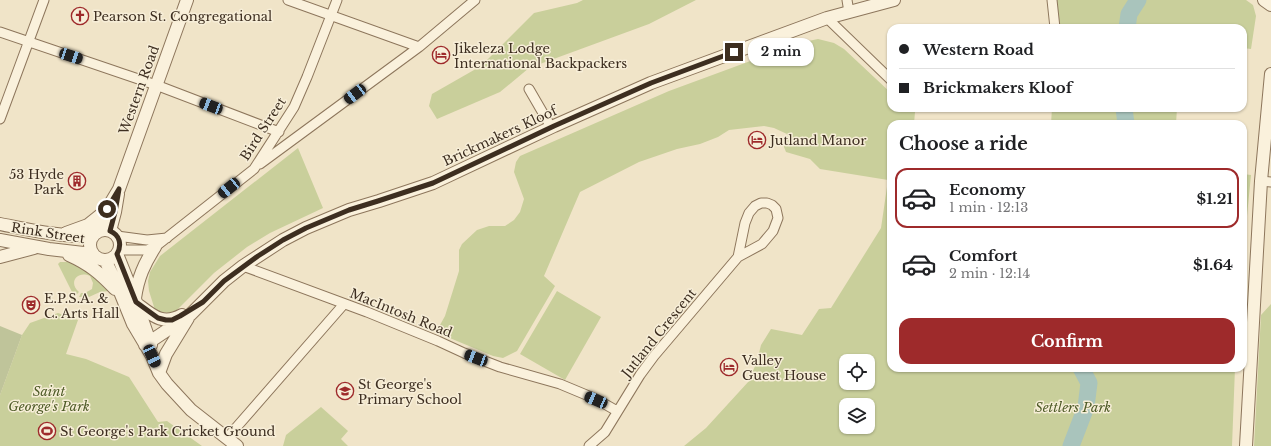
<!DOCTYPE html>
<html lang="en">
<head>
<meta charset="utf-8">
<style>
  body { margin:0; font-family:"Libre Baskerville",serif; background:#f6f6f6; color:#202124; height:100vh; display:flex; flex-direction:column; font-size:15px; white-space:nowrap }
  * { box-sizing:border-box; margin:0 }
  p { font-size:13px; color:#757577 }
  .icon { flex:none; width:22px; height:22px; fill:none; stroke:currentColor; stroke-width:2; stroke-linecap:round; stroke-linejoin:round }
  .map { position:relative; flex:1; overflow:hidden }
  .side { position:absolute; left:887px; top:120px; width:360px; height:252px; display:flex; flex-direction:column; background:#fff; border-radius:12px; box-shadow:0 1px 3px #0004 }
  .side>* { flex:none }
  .top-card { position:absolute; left:887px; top:24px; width:360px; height:88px; border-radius:12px; box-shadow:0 1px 3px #0004; display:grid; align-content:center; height:88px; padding:0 12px; background:#fff }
  .buttons { position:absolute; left:839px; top:354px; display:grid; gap:8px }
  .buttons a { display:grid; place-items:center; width:36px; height:36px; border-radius:8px; background:#fff; box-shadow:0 1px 3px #0004; font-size:20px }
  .end { position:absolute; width:18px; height:18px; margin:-9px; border:5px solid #3d2e20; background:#fff; box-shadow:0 0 0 2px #fff }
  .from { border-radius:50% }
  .bubble { position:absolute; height:28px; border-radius:12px; background:#fff; box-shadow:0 1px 3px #0004; font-size:13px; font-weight:700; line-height:28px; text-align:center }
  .car { position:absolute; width:12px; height:24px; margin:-12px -6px; border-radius:5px; box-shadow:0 0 3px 1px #0007; background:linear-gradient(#222 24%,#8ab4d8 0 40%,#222 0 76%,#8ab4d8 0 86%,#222 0) }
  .top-card b { display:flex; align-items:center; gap:14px; height:38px; font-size:15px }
  .top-card b+b { border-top:1px solid #e0e0e0 }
  .top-card i { width:10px; height:10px; background:#202124 }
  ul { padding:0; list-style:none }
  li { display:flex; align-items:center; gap:12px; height:60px; margin:0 8px 6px; padding:0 4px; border:2px solid transparent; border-radius:12px }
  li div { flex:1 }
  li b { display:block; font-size:15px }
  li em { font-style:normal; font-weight:700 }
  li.current { border-color:#9e2a2b }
  li>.icon { width:36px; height:36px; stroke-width:1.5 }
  h2 { padding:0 12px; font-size:18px; line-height:48px }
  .action { display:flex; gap:8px; margin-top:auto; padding:8px 12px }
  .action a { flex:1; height:46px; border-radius:12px; background:#9e2a2b; color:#fff; font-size:16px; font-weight:700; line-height:46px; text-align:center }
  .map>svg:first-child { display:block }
  .green { fill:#c9cf9b; fill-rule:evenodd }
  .cemetery { fill:#bfc49a }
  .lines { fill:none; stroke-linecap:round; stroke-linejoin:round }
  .river { stroke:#a9c4bc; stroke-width:17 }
  .minor-casing { stroke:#8d765c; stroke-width:11 }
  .tertiary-casing { stroke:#8d765c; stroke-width:14 }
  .minor { stroke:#faf1dc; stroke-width:9 }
  .tertiary { stroke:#faf1dc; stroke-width:12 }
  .route { stroke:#3d2e20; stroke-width:5 }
  .labels { text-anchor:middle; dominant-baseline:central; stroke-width:3; stroke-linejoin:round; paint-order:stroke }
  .poi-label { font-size:13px; fill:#3d2e20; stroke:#f7eed8; text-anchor:start }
  .street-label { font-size:13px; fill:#3d2e20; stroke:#f7eed8 }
  .park-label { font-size:13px; font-style:italic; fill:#4d5a26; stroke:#f7eed8 }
</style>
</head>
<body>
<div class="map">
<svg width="1271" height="446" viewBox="0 0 1271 446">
  <rect width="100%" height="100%" fill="#f0e4c8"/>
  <!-- green -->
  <path class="green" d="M583 0H696L649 24 529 68 500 92 437 119 429 106 432 94 481 66 534 13 577 3Z
    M1052 0H1246L1253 5 1256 16 1251 49 1243 48V28H1055Z
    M818 39 834 43 844 49 891 93V108H909L915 112 914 124H891V368H1235L1232 446H684L706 428 749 381 757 361 761 345 771 329 802 335 819 309 831 308 881 228 888 180 820 169 810 159 786 152 784 147 787 134 774 128 764 126 729 130 718 137 700 144 677 149 639 162 580 192 544 276 555 286 517 351 503 358 493 356 445 336 440 325 445 316 459 271V250L462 244 477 230 489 226H505L514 220 520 212 524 199 514 172 516 162 520 156 669 91 799 43ZM846 361H868V383H846ZM846 405H868V427H846Z
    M1052 108H1177L1176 124H1051Z
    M298 148 323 208 270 233 247 247 214 273 176 311 171 313 159 312 155 310 149 291 148 281 150 272 160 256Z
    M1243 174 1251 175 1243 257Z
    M68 261 84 267 109 291 100 292 89 297H79L81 293H85L92 289 93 283 90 276C77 270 68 283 79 292L76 295 72 292 58 264 60 262H66Z
    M557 291 601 317 565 380 520 354Z
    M1271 304V446H1254L1261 315Z
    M58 313 78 320 66 354 86 359 129 377 158 422 167 421 202 446H0V395L22 335 30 323Z
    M321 407 348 431 341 439 348 446H283L286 435Z"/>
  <!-- cemetery -->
  <path class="cemetery" d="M0 326 22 335 0 395Z"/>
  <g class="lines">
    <!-- river -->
    <path class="river" d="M1127 28 1129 14 1138 0
      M1124 108 1126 124
      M1071 446 1086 407 1089 383 1081 368"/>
    <defs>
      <path id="minor" d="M288 0 419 47
        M847 0 849 12
        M1052 0 1055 28
        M827 18 891 80
        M0 32 156 85 279 132
        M529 89 551 127
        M0 119 44 0
        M260 164 419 47 475 0
        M1261 181 1271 182
        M117 236 147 240 167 238
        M119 250H147L155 247 254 169 294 107 307 77 337 0
        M243 266 367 312 438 341 464 353 500 367 560 384 596 399 617 411
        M227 438 344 304
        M589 446 605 432 640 375 654 356 738 257 762 244 773 231 778 218 776 209 772 205 767 203H761L755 206 749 213 745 223 738 257"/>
      <path id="tertiary" d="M1264 0 1271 5
        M0 224C31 230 61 237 92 236
        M90 245a15 15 0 1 1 30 0a15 15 0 1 1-30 0Z
        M110 231 115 212 118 194
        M97 232 107 209 119 189 187 0
        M66 233 88 225 103 213
        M0 240 49 249 92 254
        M117 254 135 299 151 345
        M69 255C89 264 100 273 115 289
        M0 257 34 248
        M105 260 116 282 133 324 152 356 159 373 167 384 191 410 237 446
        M135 298C138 278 144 264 155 247
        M136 303C152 315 162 326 182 315
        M145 345 191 314 224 281 243 266 283 240 306 228 349 210 379 201 433 183 554 126 651 83 827 18 894 0
        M159 373 166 354 188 318
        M1246 446 1261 181 1271 74"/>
    </defs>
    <!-- minor casing -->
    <use href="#minor" class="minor-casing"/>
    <!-- tertiary casing -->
    <use href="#tertiary" class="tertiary-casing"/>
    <!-- minor -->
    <use href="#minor" class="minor"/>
    <!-- tertiary -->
    <use href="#tertiary" class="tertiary"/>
  </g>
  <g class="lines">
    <!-- route -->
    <path class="route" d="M107 209 119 189 115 212 110 231C120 235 122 245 117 254L136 302 158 318 166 320H172L180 316 203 302 224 281 258 256 283 240 306 228 349 210 378 201 433 183 554 126 651 83 734 52"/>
  </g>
  <!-- icons -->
  <defs>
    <symbol id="church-ring" viewBox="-11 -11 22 22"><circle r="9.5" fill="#f7eed8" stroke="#9e2a2b" stroke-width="1.5"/><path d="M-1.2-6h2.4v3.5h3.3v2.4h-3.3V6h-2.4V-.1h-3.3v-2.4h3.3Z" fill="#9e2a2b"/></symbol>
    <symbol id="hotel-ring" viewBox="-11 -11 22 22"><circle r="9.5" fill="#f7eed8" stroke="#9e2a2b" stroke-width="1.5"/><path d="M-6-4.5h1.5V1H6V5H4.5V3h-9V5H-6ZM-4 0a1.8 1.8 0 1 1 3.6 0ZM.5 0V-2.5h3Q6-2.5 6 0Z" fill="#9e2a2b"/></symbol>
    <symbol id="building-ring" viewBox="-11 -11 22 22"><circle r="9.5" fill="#f7eed8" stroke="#9e2a2b" stroke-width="1.5"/><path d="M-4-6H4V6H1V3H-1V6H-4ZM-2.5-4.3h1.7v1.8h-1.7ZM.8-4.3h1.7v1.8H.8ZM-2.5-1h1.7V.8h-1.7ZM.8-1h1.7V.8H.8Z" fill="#9e2a2b"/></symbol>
    <symbol id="theatre-ring" viewBox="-11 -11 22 22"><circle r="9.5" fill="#f7eed8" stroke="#9e2a2b" stroke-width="1.5"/><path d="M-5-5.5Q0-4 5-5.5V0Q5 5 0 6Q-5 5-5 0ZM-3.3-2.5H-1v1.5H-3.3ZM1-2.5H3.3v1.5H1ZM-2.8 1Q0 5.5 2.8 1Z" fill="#9e2a2b"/></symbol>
    <symbol id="school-ring" viewBox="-11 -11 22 22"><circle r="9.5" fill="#f7eed8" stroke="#9e2a2b" stroke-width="1.5"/><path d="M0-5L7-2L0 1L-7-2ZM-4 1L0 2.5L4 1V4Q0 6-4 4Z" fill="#9e2a2b"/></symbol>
    <symbol id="stadium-ring" viewBox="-11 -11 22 22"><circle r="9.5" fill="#f7eed8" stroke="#9e2a2b" stroke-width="1.5"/><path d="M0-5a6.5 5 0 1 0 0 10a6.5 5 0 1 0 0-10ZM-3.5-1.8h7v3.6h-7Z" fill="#9e2a2b"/></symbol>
  </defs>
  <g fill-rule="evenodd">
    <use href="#church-ring" x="70" y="6" width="20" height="20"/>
    <use href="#hotel-ring" x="431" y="45" width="20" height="20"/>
    <use href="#hotel-ring" x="747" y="130" width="20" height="20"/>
    <use href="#building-ring" x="67" y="171" width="20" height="20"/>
    <use href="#theatre-ring" x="21" y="295" width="20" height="20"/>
    <use href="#hotel-ring" x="719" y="357" width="20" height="20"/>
    <use href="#school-ring" x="335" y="381" width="20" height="20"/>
    <use href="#stadium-ring" x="37" y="421" width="20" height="20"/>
  </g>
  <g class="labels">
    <!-- poi labels -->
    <g class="poi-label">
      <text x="93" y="16">Pearson St. Congregational</text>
      <text x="454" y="48">Jikeleza Lodge<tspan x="454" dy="15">International Backpackers</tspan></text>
      <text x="770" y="140">Jutland Manor</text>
      <text x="64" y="174" text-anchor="end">53 Hyde<tspan x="64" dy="15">Park</tspan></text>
      <text x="44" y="298">E.P.S.A. &amp;<tspan x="44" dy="15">C. Arts Hall</tspan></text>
      <text x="742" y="360">Valley<tspan x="742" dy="15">Guest House</tspan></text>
      <text x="358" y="384">St George's<tspan x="358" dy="15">Primary School</tspan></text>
      <text x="60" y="431">St George's Park Cricket Ground</text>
    </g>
    <!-- street labels -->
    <g class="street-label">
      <text transform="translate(139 90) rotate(-70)">Western Road</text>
      <text transform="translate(263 129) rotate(-57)">Bird Street</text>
      <text transform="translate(500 136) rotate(-25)">Brickmakers Kloof</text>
      <text transform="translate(48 233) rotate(9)">Rink Street</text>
      <text transform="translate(401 313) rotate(22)">MacIntosh Road</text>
      <text transform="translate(659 333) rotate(-51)">Jutland Crescent</text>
    </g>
    <!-- park labels -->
    <g class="park-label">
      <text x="49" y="391">Saint<tspan x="49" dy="15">George's Park</tspan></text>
      <text x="1073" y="407">Settlers Park</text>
    </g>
  </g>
</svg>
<div class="buttons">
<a><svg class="icon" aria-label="locate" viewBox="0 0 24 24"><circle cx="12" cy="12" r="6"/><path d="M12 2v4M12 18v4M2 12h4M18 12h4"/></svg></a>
<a><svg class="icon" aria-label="layers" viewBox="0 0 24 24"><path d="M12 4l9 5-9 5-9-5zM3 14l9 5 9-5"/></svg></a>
</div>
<i class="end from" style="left:107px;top:209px"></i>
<i class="end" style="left:734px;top:52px"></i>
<div class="bubble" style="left:748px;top:38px;width:66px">2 min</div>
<i class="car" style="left:71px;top:56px;rotate:108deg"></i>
<i class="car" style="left:355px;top:94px;rotate:233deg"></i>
<i class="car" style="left:211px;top:106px;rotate:291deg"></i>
<i class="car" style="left:229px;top:188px;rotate:231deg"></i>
<i class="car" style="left:152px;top:356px;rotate:155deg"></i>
<i class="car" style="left:476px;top:358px;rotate:291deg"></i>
<i class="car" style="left:596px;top:400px;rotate:293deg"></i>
<div class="top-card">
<b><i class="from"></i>Western Road</b>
<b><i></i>Brickmakers Kloof</b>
</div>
<section class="side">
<h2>Choose a ride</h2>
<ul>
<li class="current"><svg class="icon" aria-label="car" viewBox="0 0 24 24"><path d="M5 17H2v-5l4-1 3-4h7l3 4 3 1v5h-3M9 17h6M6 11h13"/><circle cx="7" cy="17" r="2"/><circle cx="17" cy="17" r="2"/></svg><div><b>Economy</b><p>1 min · 12:13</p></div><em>$1.21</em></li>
<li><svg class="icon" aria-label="car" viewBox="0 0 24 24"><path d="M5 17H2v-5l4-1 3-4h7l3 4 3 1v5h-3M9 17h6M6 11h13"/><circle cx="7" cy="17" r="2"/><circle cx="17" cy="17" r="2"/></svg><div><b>Comfort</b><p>2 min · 12:14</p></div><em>$1.64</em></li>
</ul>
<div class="action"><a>Confirm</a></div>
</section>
</div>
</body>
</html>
